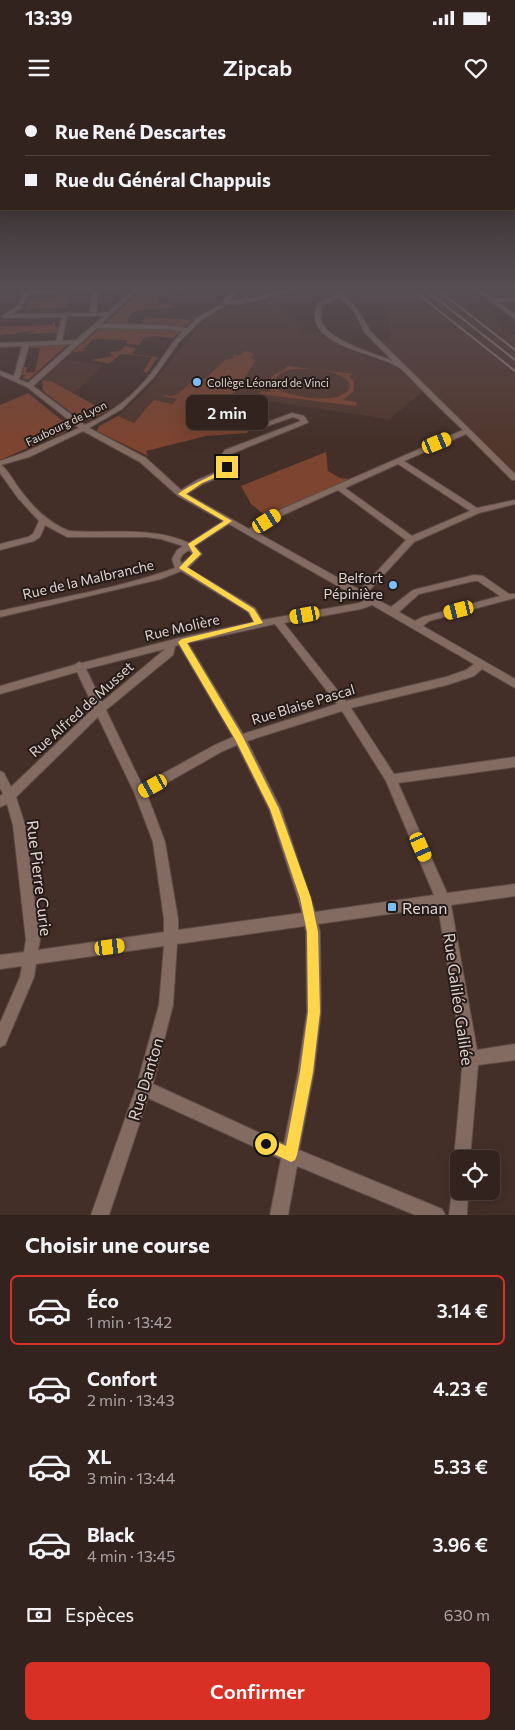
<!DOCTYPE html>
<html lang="fr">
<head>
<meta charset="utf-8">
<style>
  body { margin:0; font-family:Commissioner,sans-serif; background:#3e2f2b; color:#f1f3f6; height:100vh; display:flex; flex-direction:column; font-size:19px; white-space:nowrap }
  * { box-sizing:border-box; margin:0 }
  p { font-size:16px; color:#a9a4a4 }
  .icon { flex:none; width:28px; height:28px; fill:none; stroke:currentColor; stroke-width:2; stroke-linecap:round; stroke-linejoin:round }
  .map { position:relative; height:1115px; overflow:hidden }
  .drawer { display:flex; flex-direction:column; background:#33231e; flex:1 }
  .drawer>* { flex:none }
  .top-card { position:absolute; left:0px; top:0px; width:515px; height:110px; box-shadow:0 5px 20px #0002,0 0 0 1px #4e403c; display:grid; align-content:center; height:110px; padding:0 25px; background:#33231e }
  .controls { position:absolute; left:450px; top:1050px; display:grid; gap:10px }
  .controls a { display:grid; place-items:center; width:50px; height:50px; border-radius:8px; background:#33231e; box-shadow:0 5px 20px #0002,0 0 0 1px #4e403c; font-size:25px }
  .end { position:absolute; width:22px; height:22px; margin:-11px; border:6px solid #ffd54a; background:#111; box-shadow:0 0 0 2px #111 }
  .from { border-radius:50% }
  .bubble { position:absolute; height:35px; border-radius:8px; background:#33231e; box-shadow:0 5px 20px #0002,0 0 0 1px #4e403c; font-size:16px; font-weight:600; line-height:35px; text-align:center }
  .car { position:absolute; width:15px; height:30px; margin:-15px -8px; border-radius:6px; box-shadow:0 0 4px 1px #0007; background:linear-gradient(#f5c518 24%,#345 0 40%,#f5c518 0 76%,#345 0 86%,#f5c518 0) }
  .top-card b { display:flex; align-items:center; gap:18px; height:48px; font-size:19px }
  .top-card b+b { border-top:1px solid #4e403c }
  .top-card i { width:12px; height:12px; background:#f1f3f6 }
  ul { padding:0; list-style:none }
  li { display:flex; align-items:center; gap:15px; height:70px; margin:0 10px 8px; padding:0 15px; border:2px solid transparent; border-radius:8px }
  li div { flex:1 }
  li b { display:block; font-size:19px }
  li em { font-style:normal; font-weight:600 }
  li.current { border-color:#d93025 }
  li>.icon { width:45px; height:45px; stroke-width:1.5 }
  h2 { padding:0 25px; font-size:22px; line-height:60px }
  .pay { display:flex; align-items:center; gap:12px; height:55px; padding:0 25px; font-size:19px }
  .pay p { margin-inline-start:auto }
  .cta { display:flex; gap:10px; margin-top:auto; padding:10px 25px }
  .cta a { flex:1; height:58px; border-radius:8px; background:#d93025; color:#fff; font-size:20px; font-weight:600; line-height:58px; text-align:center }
  .status { display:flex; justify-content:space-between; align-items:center; height:35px; padding:0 25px; background:#33231e; direction:ltr }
  .status svg { height:14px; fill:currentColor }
  header { display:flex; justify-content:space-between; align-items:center; height:65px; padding:0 25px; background:#33231e; font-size:22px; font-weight:600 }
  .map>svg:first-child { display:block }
  .built { fill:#51362c }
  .green { fill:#7d442f; fill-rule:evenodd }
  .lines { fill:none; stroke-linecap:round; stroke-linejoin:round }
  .minor-casing { stroke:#5d4c45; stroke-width:2 }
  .minor { fill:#836b62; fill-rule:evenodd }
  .rail { stroke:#93827c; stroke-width:2 }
  .route { fill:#ffd54a }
  .poi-dot { fill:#7bbef9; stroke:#241a17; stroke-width:2 }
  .labels { text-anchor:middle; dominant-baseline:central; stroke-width:4; stroke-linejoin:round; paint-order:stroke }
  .far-poi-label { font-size:11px; fill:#e0d3ce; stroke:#241a17; text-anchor:start }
  .far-street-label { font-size:11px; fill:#e0d3ce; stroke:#241a17 }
  .poi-label { font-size:14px; fill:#e0d3ce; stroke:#241a17; text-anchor:end }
  .street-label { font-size:14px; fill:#e0d3ce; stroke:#241a17 }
  .near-street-label { font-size:16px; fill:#e0d3ce; stroke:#241a17 }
  .near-poi-label { font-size:16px; fill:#e0d3ce; stroke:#241a17; text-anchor:start }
</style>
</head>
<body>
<div class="status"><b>13:39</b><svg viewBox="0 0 49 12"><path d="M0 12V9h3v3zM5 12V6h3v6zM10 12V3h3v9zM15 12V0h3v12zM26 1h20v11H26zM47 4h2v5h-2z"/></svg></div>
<header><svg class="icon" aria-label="menu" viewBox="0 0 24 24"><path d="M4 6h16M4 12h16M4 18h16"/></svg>Zipcab<svg class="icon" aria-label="heart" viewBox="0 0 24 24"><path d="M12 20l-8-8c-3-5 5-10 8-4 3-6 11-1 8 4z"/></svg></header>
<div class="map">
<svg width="515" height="1115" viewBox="0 0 515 1115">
  <rect width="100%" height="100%" fill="#442f28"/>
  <!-- built -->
  <path class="built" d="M378 187 456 188 465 194 463 197 515 235V372L379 240H389L390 224Z
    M273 201 272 203 294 218 301 233 320 232 322 236 366 257 395 266 423 292 389 319 227 295 177 299 172 304 150 307 134 323 118 316 145 292 199 227 212 215 220 211 252 203Z
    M65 259 103 265 79 289 71 292 51 281 42 280Z"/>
  <!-- green -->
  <path class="green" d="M145 187H193L181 193H174L168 198H158L159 204 165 203 177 207 138 210 129 216 127 225H103Z
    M69 194 67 206 77 207 25 209 30 199H34V201C48 201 56 195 69 194Z
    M145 217 192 220 183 228 141 225Z
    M53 222H55V227H59L57 238 56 233 24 234 37 231 10 230 34 231 0 235V227L52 225Z
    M100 228 181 231 173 238 155 236 144 238 139 245 126 244 127 240 93 239 83 250 87 251 73 252Z
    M68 244 28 280 22 278 25 275H22L24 267H27L26 273 35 272 40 248H31L32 245Z
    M125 246 136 248 132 254 158 257 147 273 143 272 152 257 121 254 109 264 91 260 113 256 110 252 120 251Z
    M244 251 254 253 252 259 256 260 232 296 269 302C265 314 254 322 247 333L206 336 146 351 148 356 97 331 99 326 118 316 134 323 154 300 172 304 177 299 163 296 165 295 171 296 178 294 192 281 205 279 225 260 234 258 232 255H241Z
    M288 266 354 274 349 276 354 281V291L343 300 357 302 356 306 259 294 261 291 270 292C271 266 274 280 288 266ZM293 269C308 269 345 268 350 286 344 307 292 297 277 289 271 276 282 272 293 269Z
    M42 280 51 281 98 307 109 310 91 319 81 320 43 291Z
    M28 293 69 326V330L0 360V305Z
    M326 352 328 371 340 378 351 379 271 413 269 412 266 416 251 404 241 386Z"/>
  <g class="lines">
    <defs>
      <path id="minor" d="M25 187H31L29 190 141 187 101 224 163 225 187 228 197 218 220 205 236 187H241L229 201C257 199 283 187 310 187L241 204 226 205 201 220 179 242 155 276 122 309 89 328 146 358 181 390 197 380 221 370 223 367 220 357 225 350 301 321 299 319 293 317 259 329 255 327 257 326 292 313 304 316 308 322 307 323 231 354 228 357 231 367 227 374 203 384 187 394 249 429 275 412 463 330C448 316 434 302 419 287 413 281 407 274 400 268 380 253 298 246 318 203L337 194 332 187H337L359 211 370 231 515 374V380H512L466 334 404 361 477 408 515 400V404L479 413 414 442 366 494 391 507 413 490 474 475 483 476 509 494H515V498L429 521 423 526 515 579V588L482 569 474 576 447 585 351 608 394 674 515 657V667L398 683 447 793 515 784V796L451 805 477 950 515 944V960L478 965 470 1059H459V1066L456 1065 454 1059 463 959 438 807 318 824 320 832 321 912 314 972 299 1050 442 1109 445 1115H415L297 1066 288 1115H270L281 1059 148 998 109 1115H91L136 988 159 905 164 846 36 864 34 877 5 945 0 947V923L20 877 22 866 0 869V855L24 852 26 840 13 725 7 704 0 707V696L3 694 0 688V671L4 673 11 687 94 608 77 572 0 594V586L74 565 79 562 82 563 179 538 254 522 248 512 181 471 161 479 0 517V511C57 498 121 488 175 468L172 459 177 450 183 446 161 439 146 437H67L45 425 40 437 34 441 0 450V444L28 437 33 434 39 421 18 398 0 373V361L23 353 79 328 27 287 0 275V271L14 276 22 246 0 247V243L56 241 62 217 5 218 2 216 19 205ZM133 190 108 212 96 213 98 191ZM92 191 90 213 12 214 23 207 28 194ZM340 197 355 213 365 233 393 261C375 254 327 240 321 221 320 216 321 210 322 205ZM67 216H104L76 240 62 241ZM97 228 163 229 183 231C171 243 163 258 152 272 135 295 111 313 85 325L33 286ZM72 244 28 283 18 279 20 277 29 246ZM83 331 140 362 178 396 223 421 189 443C151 426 109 434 69 431 47 422 32 406 18 387 13 380 8 370 1 365L29 357ZM398 364 470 411 412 436 345 388ZM338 390 406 440 360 490 256 432 281 416ZM229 424 357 497 364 501 359 503 262 520 255 508 188 468 202 454 195 446ZM189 450 193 454 181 464 180 459 183 454ZM474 481H478L500 496 423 517 415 521 399 512 419 494ZM372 505 474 564 466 570 446 577 346 601 284 523 361 509ZM275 524 337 604 243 634 188 543ZM179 545 233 637 215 645 142 685 106 610 173 555 175 546ZM165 549 164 550 102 602 86 569ZM342 611 386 681 434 795 315 812 281 709 247 641ZM98 617 134 692 153 742 164 819V832L38 850 40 840 25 725 16 697ZM237 645 269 709 298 798 302 813 178 830V819L165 742 147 694 223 651ZM305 826 306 832 307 912 298 972 284 1044 153 984 173 905 177 844Z
        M471 187H477L494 199 515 197V201L498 202 515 214V219Z
        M459 1083V1091H468L467 1115H449L452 1091 454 1085Z"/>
    </defs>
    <!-- minor casing -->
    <use href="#minor" class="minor-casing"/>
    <!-- minor -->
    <use href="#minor" class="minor"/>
    <!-- rail -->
    <path class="rail" d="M409 187 515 271
      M422 187 515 260
      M438 190 515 250"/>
  </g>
  <!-- sky -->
  <linearGradient id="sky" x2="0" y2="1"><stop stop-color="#251a16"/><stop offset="0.55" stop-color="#564d53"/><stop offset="1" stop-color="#564d53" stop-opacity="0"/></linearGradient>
  <rect width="515" height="343" fill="url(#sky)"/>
  <!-- route -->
  <path class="route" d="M225 366 230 367 226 373 202 383 186 394 232 421 194 446 201 454 187 467 254 509 263 523 187 543 243 637 279 709 311 798 318 832 320 912 313 972 297 1055 295 1060 291 1062 261 1048 259 1044 261 1039 266 1037 286 1046 300 972 308 912 307 832 300 798 270 709 236 641 178 542 182 539 254 522 249 512 179 468 193 453 188 444 224 421 178 394C190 384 220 374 225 366Z"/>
  <!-- markers -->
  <g class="poi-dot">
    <circle cx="197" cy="282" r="5"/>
    <circle cx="393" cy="485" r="5"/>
    <rect x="387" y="802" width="10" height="10" rx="2.5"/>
  </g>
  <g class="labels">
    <!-- far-poi labels -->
    <g class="far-poi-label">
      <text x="207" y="282">Collège Léonard de Vinci</text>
    </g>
    <!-- far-street labels -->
    <g class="far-street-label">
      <text transform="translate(66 323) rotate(-26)">Faubourg de Lyon</text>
    </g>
    <!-- poi labels -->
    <g class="poi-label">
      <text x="383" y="477">Belfort<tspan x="383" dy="16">Pépinière</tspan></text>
    </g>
    <!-- street labels -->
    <g class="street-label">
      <text transform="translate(88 479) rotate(-13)">Rue de la Malbranche</text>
      <text transform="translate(182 527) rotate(-13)">Rue Molière</text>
      <text transform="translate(303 604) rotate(-17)">Rue Blaise Pascal</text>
      <text transform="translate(81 609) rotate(-42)">Rue Alfred de Musset</text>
    </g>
    <!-- near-street labels -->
    <g class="near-street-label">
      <text transform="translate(40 778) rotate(83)">Rue Pierre Curie</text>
      <text transform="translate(459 899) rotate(82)">Rue Galiléo Galilée</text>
      <text transform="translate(145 979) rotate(-73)">Rue Danton</text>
    </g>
    <!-- near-poi labels -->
    <g class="near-poi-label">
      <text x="402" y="807">Renan</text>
    </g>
  </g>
</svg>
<div class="controls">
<a><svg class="icon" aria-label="locate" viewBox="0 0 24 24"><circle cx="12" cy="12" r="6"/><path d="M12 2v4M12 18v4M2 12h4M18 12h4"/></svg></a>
</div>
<i class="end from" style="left:266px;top:1044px"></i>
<i class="end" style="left:227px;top:367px"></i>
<div class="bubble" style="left:186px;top:295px;width:82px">2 min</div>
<i class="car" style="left:437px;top:343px;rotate:68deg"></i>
<i class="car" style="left:267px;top:421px;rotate:58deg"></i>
<i class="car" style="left:459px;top:510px;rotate:256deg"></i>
<i class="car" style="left:305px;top:515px;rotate:260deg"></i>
<i class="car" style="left:153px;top:686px;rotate:241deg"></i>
<i class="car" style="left:421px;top:747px;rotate:156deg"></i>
<i class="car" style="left:110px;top:847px;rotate:83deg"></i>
<div class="top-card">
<b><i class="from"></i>Rue René Descartes</b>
<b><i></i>Rue du Général Chappuis</b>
</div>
</div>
<section class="drawer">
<h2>Choisir une course</h2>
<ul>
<li class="current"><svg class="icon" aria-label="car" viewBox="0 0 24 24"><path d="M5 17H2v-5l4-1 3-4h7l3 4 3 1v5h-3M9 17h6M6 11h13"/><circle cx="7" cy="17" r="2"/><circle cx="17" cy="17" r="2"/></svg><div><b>Éco</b><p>1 min · 13:42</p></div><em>3.14 €</em></li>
<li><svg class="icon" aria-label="car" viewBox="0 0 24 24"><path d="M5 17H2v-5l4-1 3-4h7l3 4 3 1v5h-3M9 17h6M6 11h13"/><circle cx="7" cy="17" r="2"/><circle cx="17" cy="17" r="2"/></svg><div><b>Confort</b><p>2 min · 13:43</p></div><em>4.23 €</em></li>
<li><svg class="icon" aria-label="car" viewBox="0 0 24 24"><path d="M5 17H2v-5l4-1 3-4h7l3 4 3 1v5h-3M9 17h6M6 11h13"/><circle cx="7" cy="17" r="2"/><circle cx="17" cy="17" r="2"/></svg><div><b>XL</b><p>3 min · 13:44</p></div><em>5.33 €</em></li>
<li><svg class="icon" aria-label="car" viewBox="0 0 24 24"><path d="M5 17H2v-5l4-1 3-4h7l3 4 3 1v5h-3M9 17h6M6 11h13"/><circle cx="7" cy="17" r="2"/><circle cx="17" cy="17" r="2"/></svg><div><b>Black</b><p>4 min · 13:45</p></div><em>3.96 €</em></li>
</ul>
<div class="pay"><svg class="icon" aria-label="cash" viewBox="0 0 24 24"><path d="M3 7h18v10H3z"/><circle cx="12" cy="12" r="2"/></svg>Espèces<p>630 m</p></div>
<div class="cta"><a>Confirmer</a></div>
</section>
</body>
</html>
